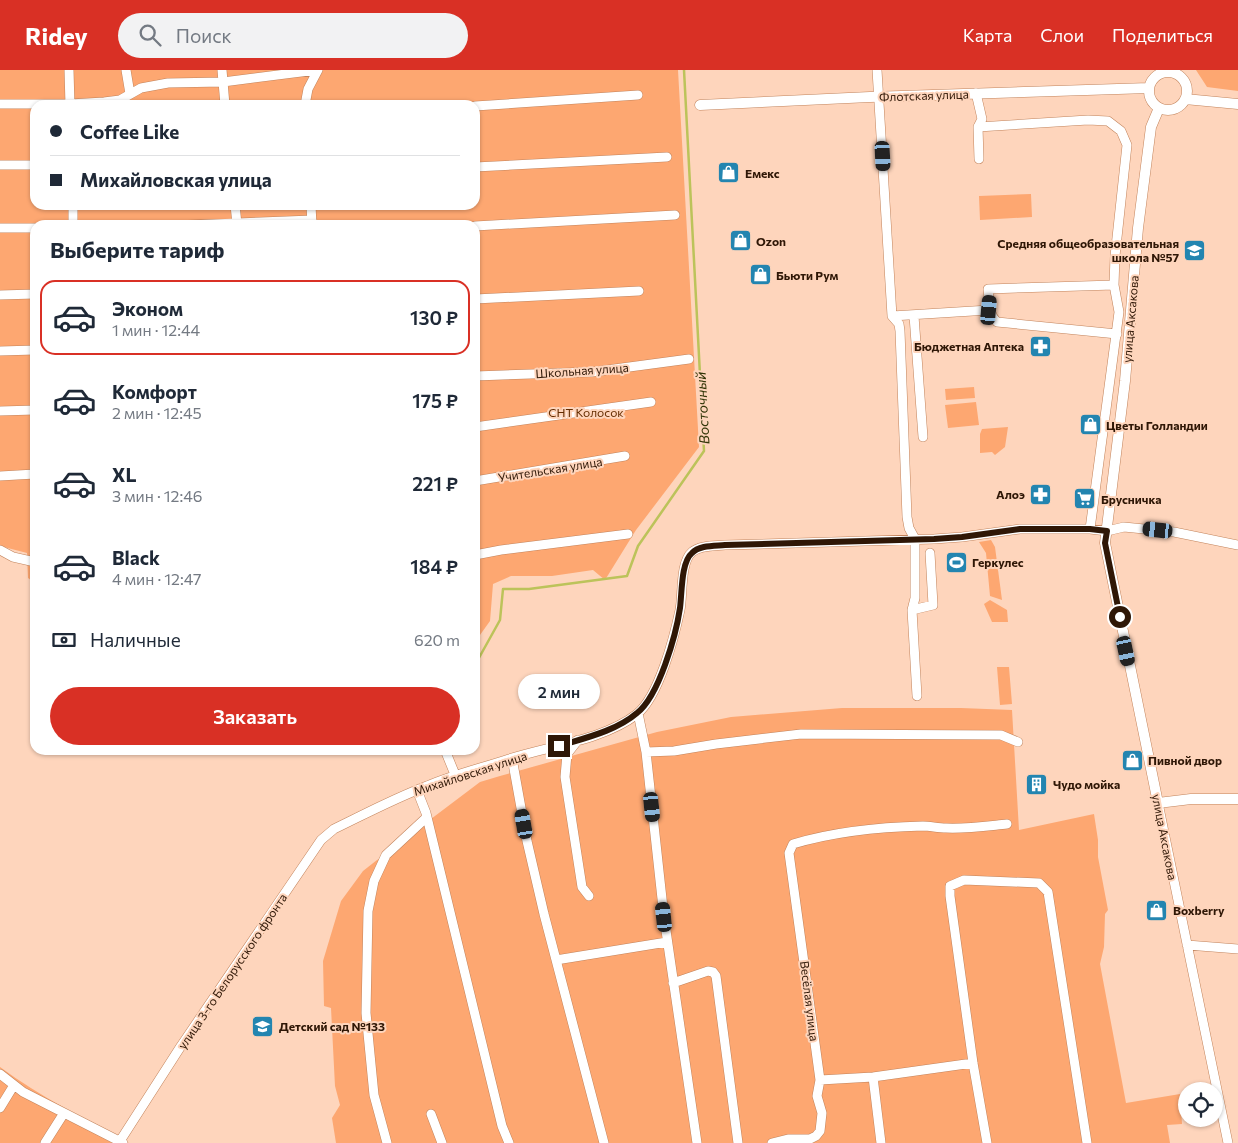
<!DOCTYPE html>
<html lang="ru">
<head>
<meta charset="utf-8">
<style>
  body { margin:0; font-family:Commissioner,sans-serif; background:#f2f2f3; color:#1f2937; height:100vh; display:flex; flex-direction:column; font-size:19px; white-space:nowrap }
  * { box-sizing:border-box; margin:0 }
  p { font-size:16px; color:#747a83 }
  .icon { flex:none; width:28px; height:28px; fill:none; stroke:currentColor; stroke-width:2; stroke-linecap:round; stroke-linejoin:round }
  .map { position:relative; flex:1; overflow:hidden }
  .panel { position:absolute; left:30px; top:150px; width:450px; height:535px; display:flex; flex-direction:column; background:#fff; border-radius:15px; box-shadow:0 1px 4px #0004 }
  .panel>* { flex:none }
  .hud { position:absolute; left:30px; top:30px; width:450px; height:110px; border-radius:15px; box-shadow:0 1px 4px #0004; display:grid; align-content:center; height:110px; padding:0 20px; background:#fff }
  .fabs { position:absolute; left:1178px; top:1012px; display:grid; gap:10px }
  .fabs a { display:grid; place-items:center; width:45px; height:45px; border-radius:50%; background:#fff; box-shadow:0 1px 4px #0004; font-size:25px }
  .end { position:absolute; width:22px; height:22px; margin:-11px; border:6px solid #2f1706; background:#fff; box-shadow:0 0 0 2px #fff }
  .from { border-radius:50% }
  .bubble { position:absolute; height:35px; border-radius:18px; background:#fff; box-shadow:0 1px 4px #0004; font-size:16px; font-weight:600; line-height:35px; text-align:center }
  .car { position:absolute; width:15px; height:30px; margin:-15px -8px; border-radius:6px; box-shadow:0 0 4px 1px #0007; background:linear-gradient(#222 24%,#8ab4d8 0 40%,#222 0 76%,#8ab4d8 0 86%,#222 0) }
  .hud b { display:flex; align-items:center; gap:18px; height:48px; font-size:19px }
  .hud b+b { border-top:1px solid #e0e1e3 }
  .hud i { width:12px; height:12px; background:#1f2937 }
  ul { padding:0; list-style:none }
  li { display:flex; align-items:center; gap:15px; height:75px; margin:0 10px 8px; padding:0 10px; border:2px solid transparent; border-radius:15px }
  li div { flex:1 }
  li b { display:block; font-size:19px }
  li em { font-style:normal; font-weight:600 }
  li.on { border-color:#d93025 }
  li>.icon { width:45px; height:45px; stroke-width:1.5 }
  h2 { padding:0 20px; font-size:22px; line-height:60px }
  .pay { display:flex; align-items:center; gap:12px; height:55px; padding:0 20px; font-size:19px }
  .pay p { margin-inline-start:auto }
  .button { display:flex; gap:10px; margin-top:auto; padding:10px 20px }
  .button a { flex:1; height:58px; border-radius:30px; background:#d93025; color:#fff; font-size:20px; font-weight:600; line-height:58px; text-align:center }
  header { display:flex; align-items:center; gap:30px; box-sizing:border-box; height:70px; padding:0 25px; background:#d93025; color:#fff }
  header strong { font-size:24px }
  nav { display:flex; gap:28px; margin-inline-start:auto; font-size:18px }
  .search { width:350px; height:45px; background:#f2f2f3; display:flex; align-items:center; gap:12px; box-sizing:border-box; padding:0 18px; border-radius:28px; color:#747a83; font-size:19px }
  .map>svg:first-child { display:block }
  .green { fill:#fda771; fill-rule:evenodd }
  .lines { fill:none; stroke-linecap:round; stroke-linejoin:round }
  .stream { stroke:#bcc35a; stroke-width:2.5 }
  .minor-casing { stroke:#c2835b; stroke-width:10 }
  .tertiary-casing { stroke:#c2835b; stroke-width:11 }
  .minor { stroke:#fff; stroke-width:9 }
  .tertiary { stroke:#fff; stroke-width:10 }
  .route { stroke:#2f1706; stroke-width:6 }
  .labels { text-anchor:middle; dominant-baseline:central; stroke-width:4; stroke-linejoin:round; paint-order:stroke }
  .street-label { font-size:12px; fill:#2f1706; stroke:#fed5bc }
  .poi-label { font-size:12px; font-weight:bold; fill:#2f1706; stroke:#fed5bc; text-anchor:start }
  .park-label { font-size:12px; fill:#652d00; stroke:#fed5bc }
  .water-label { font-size:14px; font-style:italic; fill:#343709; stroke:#fed5bc }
</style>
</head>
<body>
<header>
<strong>Ridey</strong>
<div class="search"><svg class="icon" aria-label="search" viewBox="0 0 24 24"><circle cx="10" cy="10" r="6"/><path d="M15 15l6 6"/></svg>Поиск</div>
<nav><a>Карта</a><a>Слои</a><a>Поделиться</a></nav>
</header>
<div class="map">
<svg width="1238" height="1073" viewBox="0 0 1238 1073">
  <rect width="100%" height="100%" fill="#fed5bc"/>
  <!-- green -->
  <path class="green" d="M0 0H678L699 377 636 460 605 510 593 500 552 506H511L493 514 490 551 475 572V155H35V513L28 508 27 483 0 476ZM35 35H475V135H35Z
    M1196 0H1238V21L1207 17Z
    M1031 124 1032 147 980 150 979 126Z
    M974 317 975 328 946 330 945 319Z
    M976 332 979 355 948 358 945 335Z
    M1008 357 1005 377 995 385 992 382 980 383V364L982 359Z
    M991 470 995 477 1002 530 990 526 986 483 979 472Z
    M990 530 1007 540 1008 552H992L984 534Z
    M997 597H1009L1012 634 1000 635Z
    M842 638H961L1012 640 1019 760 1094 744 1098 770V787L1108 840 1105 844 1104 877 1100 894 1126 1033 1180 1024 1182 1054 1167 1055 1170 1073H336L332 1048 340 1035 335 1016 331 938 324 936 323 891 341 831 363 801 377 790 395 780 427 752 480 712 500 706 657 662 731 647Z
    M0 997C41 1027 85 1049 129 1073H0Z"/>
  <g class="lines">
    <!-- stream -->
    <path class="stream" d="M475 595 500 550 503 519H529L627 506 638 476 704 381 684 0"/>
    <defs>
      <path id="minor" d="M69 0 70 35
        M126 0 130 24
        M222 0 225 35
        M877 0 892 246 899 254 900 261 907 447 909 458 915 469V528L912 540 917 626
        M1171 2 1172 0
        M976 23 982 49 978 57
        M0 34H70L104 32 120 30 141 18 168 13 223 12 317 0
        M305 35 308 19 318 0
        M475 36 638 25
        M979 89 978 57 1088 50 1108 51 1121 61 1127 75 1115 186 1114 215 1119 242 1090 459
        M0 95H35
        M475 97 667 87
        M73 135V155
        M235 135 237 154
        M311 135 312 155
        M188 155 312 150
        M475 156 675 145
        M0 158H35
        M1114 215 988 219C990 231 987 243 997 252L1117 264
        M0 225 35 224
        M475 229 639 221
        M892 246 989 240
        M914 246 923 367
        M0 281 35 280
        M475 306 592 302 689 289
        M0 341 35 340
        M475 357 651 332
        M0 406 35 404
        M475 411 625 386
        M0 480 13 487 35 492
        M475 485 501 480 628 464
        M912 540 933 535 930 483
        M638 643 646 682 664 847 697 1073
        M578 670 567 684 565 707 582 817 589 826
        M445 680 456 707
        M646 682 674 681 716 674 801 664 1001 665 1018 672
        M512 688 527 771 544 844 604 1073
        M417 720 426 743 502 1056 509 1073
        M1158 733 1228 1073
        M1187 875 1238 879
        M556 890 667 872
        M673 913 708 901 713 902 716 906 738 1073
        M0 1004 23 1022 123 1073
        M873 1007 881 1073
        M820 1010 873 1007 973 993
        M0 1038 14 1015
        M431 1044 442 1073
        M120 1071 181 976 321 770 334 759C365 744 395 728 427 716 453 705 482 698 509 689 549 676 604 670 637 644 659 626 674 568 680 540 683 525 680 492 692 482 700 475 715 476 725 475L934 469 962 467 1020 459H1090L1107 461 1124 457 1174 462 1238 475
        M45 1073 64 1043
        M387 1073 374 1025 366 943 368 841 374 811 386 785 427 747
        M772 1073 788 1069H810L816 1066 820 1061 822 1043 817 1026 820 1010 789 783 793 774C833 762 881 757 923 756 930 756 938 758 946 758 966 759 987 756 1007 754
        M987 1073 973 993 950 826V816L964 810 1039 813 1048 822 1087 1073"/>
      <path id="tertiary" d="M1149 21a19 19 0 1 1 38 0a19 19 0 1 1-38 0Z
        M1185 29 1238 34
        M700 35 870 27 1149 18
        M1159 38 1151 57 1138 158 1125 311 1105 473 1158 733 1191 729H1238"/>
    </defs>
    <!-- minor casing -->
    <use href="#minor" class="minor-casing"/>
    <!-- tertiary casing -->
    <use href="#tertiary" class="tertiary-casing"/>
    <!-- minor -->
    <use href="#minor" class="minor"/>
    <!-- tertiary -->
    <use href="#tertiary" class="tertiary"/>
  </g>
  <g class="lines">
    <!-- route -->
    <path class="route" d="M559 676C585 668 616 661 637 643 659 626 676 565 680 538 682 523 681 492 692 483 699 475 715 476 725 475L934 469 962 467 1020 459H1090L1107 461 1105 473 1120 547"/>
  </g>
  <!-- icons -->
  <defs>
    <symbol id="shop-square" viewBox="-11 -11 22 22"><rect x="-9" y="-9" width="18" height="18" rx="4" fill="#2385b0" stroke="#fed5bc"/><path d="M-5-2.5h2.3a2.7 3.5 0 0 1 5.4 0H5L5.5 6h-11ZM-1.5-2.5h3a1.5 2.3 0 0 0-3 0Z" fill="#fff"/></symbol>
    <symbol id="school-square" viewBox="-11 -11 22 22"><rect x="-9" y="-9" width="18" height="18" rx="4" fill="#2385b0" stroke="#fed5bc"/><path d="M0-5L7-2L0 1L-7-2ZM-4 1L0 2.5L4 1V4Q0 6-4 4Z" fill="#fff"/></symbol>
    <symbol id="pharmacy-square" viewBox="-11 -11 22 22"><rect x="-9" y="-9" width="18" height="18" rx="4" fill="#2385b0" stroke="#fed5bc"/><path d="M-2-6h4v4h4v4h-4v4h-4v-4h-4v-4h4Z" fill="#fff"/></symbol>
    <symbol id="supermarket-square" viewBox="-11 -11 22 22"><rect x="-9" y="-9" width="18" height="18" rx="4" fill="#2385b0" stroke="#fed5bc"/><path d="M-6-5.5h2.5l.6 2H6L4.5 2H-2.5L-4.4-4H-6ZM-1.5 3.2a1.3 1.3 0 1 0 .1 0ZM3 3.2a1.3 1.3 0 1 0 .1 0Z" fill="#fff"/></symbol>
    <symbol id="stadium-square" viewBox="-11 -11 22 22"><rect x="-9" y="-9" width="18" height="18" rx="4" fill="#2385b0" stroke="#fed5bc"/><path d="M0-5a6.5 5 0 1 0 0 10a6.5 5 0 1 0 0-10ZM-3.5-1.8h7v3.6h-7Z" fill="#fff"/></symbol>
    <symbol id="building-square" viewBox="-11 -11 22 22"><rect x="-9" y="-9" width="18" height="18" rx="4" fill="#2385b0" stroke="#fed5bc"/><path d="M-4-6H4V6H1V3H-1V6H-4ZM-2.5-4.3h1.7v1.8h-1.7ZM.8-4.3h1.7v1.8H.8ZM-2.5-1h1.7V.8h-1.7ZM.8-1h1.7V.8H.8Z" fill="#fff"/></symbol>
  </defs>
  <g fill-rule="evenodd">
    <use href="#shop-square" x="716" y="90" width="25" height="25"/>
    <use href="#shop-square" x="728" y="158" width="25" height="25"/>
    <use href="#school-square" x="1182" y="168" width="25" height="25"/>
    <use href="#shop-square" x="748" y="192" width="25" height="25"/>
    <use href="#pharmacy-square" x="1028" y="264" width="25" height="25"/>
    <use href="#shop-square" x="1078" y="342" width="25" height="25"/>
    <use href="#pharmacy-square" x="1028" y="412" width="25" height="25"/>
    <use href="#supermarket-square" x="1072" y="416" width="25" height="25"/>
    <use href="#stadium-square" x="944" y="480" width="25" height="25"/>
    <use href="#shop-square" x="1120" y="678" width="25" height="25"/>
    <use href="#building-square" x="1024" y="702" width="25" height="25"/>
    <use href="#shop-square" x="1144" y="828" width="25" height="25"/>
    <use href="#school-square" x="250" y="944" width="25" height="25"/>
  </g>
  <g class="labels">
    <!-- street labels -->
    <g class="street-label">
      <text transform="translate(924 25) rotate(-2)">Флотская улица</text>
      <text transform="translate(1130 249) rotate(-85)">улица Аксакова</text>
      <text transform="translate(582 300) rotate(-4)">Школьная улица</text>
      <text transform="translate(550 399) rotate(-9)">Учительская улица</text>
      <text transform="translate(470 703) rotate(-18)">Михайловская улица</text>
      <text transform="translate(1165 767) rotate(79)">улица Аксакова</text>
      <text transform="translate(232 901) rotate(-56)">улица 3-го Белорусского фронта</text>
      <text transform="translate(810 931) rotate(83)">Весёлая улица</text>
    </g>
    <!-- poi labels -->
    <g class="poi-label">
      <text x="745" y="103">Емекс</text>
      <text x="756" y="171">Ozon</text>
      <text x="1179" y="173" text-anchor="end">Средняя общеобразовательная<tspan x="1179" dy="14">школа №57</tspan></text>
      <text x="776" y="205">Бьюти Рум</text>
      <text x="1024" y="276" text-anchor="end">Бюджетная Аптека</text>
      <text x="1106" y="355">Цветы Голландии</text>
      <text x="1025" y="424" text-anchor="end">Алоэ</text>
      <text x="1101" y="429">Брусничка</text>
      <text x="972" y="492">Геркулес</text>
      <text x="1148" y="690">Пивной двор</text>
      <text x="1053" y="714">Чудо мойка</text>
      <text x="1173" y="840">Boxberry</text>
      <text x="279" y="956">Детский сад №133</text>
    </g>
    <!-- park labels -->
    <g class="park-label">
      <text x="586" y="342">СНТ Колосок</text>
    </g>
    <!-- water labels -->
    <g class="water-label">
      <text transform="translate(702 338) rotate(-93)">Восточный</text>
    </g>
  </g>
</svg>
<div class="fabs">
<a><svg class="icon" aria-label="locate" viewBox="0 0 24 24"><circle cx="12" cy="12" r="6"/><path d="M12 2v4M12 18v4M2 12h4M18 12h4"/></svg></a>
</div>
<i class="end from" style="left:1120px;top:547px"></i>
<i class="end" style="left:559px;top:676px"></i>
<div class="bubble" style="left:518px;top:604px;width:82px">2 мин</div>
<i class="car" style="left:883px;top:86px;rotate:177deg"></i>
<i class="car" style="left:989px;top:240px;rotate:5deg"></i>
<i class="car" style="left:1158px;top:460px;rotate:276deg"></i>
<i class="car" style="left:1126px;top:581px;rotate:168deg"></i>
<i class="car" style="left:652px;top:737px;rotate:174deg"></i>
<i class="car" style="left:524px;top:754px;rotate:350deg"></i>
<i class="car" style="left:664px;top:847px;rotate:354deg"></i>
<div class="hud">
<b><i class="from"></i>Coffee Like</b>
<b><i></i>Михайловская улица</b>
</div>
<section class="panel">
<h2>Выберите тариф</h2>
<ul>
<li class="on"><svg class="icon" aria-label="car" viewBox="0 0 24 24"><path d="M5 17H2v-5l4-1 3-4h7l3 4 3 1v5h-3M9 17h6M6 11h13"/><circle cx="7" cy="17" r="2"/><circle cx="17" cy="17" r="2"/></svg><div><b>Эконом</b><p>1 мин · 12:44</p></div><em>130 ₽</em></li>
<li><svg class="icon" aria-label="car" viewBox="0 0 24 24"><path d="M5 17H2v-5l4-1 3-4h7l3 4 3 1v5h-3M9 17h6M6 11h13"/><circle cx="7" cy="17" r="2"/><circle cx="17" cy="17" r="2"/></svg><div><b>Комфорт</b><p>2 мин · 12:45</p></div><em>175 ₽</em></li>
<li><svg class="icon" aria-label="car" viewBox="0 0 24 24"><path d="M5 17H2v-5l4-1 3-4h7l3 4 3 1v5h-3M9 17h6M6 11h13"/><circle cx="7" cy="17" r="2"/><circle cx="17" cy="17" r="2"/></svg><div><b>XL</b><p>3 мин · 12:46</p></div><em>221 ₽</em></li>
<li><svg class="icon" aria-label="car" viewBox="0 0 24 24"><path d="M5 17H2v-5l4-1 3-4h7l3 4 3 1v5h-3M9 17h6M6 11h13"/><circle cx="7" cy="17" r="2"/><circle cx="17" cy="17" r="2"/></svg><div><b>Black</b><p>4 мин · 12:47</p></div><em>184 ₽</em></li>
</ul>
<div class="pay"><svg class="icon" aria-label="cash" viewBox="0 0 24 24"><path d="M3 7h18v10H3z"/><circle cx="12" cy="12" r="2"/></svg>Наличные<p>620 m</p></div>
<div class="button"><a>Заказать</a></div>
</section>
</div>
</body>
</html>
